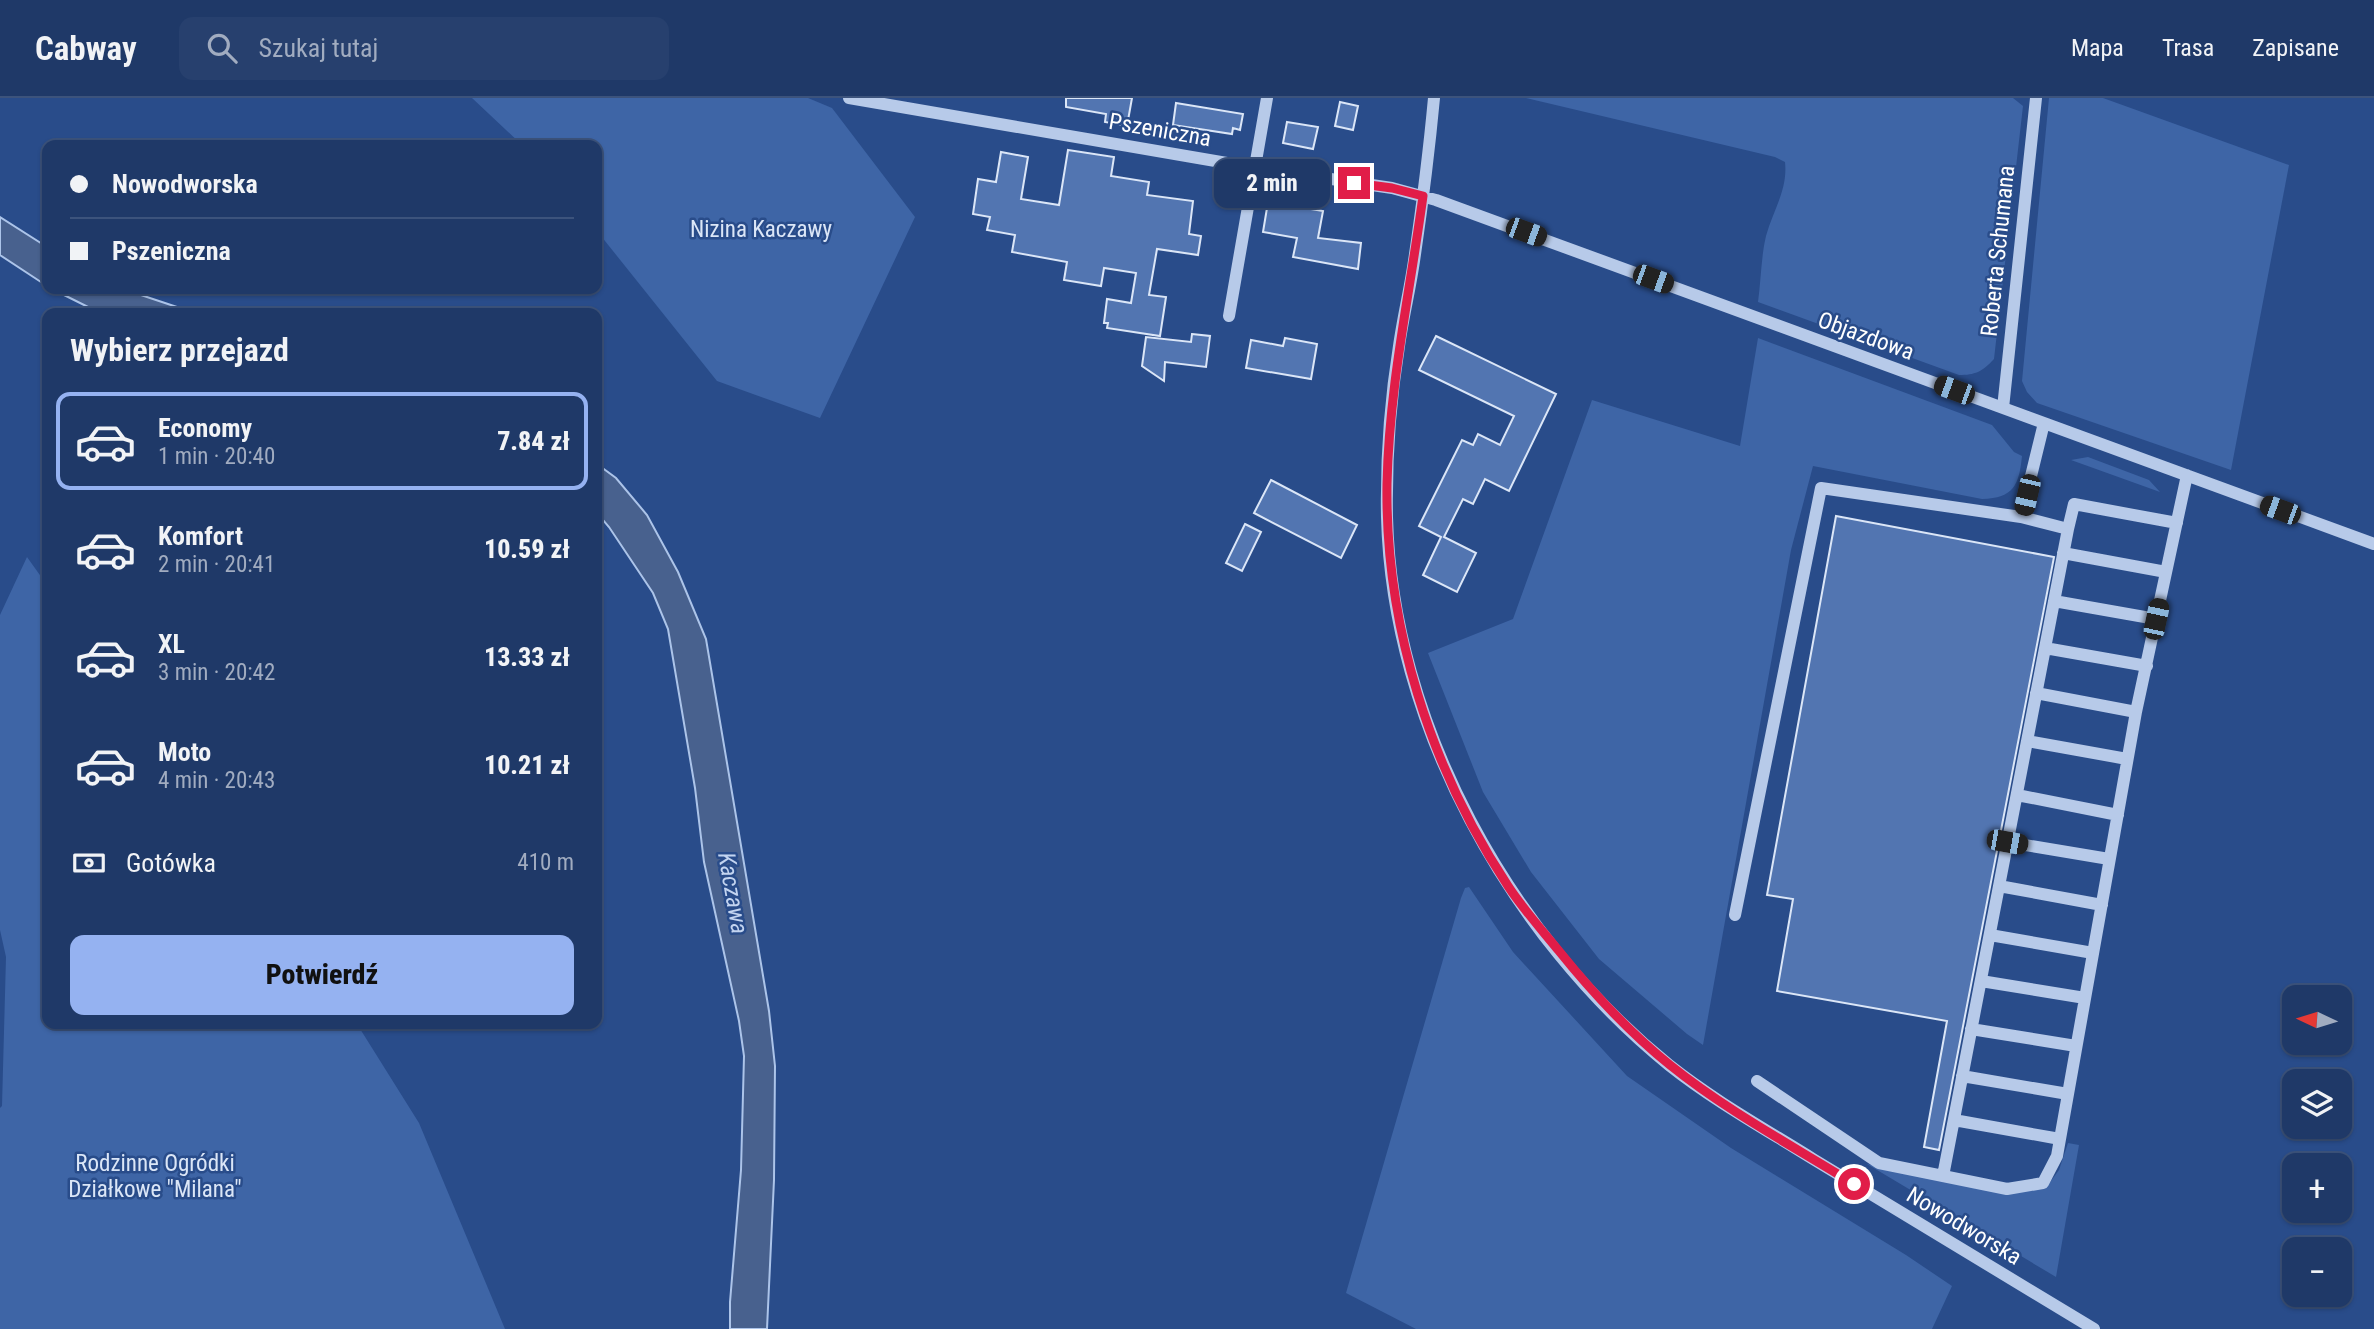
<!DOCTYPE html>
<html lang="pl">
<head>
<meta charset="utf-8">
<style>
  body { margin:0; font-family:"Roboto Condensed",sans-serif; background:#27406e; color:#f1f3f6; height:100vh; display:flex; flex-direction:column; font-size:26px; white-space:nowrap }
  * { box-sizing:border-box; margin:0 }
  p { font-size:23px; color:#a1acc0 }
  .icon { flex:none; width:38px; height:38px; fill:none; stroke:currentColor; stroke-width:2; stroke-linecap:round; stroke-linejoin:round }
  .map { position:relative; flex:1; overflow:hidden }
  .side { position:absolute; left:42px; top:210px; width:560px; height:721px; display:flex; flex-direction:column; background:#1f3968; border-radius:14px; box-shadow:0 2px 5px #0004,0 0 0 2px #3c537c }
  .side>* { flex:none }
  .hud { position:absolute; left:42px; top:42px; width:560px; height:154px; border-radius:14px; box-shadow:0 2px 5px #0004,0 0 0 2px #3c537c; display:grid; align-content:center; height:154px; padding:0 28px; background:#1f3968 }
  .needle { width:46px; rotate:274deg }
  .tools { position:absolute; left:2282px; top:887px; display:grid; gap:14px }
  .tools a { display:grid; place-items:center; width:70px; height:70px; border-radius:14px; background:#1f3968; box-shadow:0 2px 5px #0004,0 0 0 2px #3c537c; font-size:35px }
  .end { position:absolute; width:32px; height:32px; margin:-16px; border:9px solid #e11d48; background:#fff; box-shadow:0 0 0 4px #fff }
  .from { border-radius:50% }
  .bubble { position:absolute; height:49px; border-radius:14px; background:#1f3968; box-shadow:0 2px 5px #0004,0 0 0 2px #3c537c; font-size:23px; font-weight:800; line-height:49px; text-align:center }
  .car { position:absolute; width:21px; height:42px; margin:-21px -10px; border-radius:9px; box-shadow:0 0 5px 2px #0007; background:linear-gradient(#222 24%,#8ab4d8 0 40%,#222 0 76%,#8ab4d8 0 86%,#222 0) }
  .hud b { display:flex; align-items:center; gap:24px; height:66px; font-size:26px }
  .hud b+b { border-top:2px solid #3c537c }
  .hud i { width:18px; height:18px; background:#f1f3f6 }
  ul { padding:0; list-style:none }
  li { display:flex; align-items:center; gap:21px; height:98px; margin:0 14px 10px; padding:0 14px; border:4px solid transparent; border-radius:14px }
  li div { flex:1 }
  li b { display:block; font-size:26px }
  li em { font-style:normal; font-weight:800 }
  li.current { border-color:#95b2f1 }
  li>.icon { width:63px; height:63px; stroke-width:1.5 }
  h2 { padding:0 28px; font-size:32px; line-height:84px }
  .pay { display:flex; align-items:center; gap:18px; height:77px; padding:0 28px; font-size:26px }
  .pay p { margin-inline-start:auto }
  .primary-button { display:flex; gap:14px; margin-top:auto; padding:14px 28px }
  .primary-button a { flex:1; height:80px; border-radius:14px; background:#95b2f1; color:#111; font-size:28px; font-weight:800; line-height:80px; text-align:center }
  header { display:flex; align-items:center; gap:42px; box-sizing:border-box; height:98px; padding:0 35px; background:#1f3968; border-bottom:2px solid #3c537c }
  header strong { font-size:33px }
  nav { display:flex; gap:38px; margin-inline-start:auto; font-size:24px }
  .search { width:490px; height:63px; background:#27406e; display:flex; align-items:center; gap:18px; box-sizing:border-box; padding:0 24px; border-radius:14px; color:#a1acc0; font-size:26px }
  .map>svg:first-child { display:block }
  .green { fill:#3e65a6 }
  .water { fill:#48618e; stroke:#acc4e9; stroke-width:2 }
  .building { fill:#5275b1; stroke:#dbe6f7; stroke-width:2 }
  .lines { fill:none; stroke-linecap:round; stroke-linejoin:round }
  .minor { stroke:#b7cae9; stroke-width:12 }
  .route { stroke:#e11d48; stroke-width:9 }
  .labels { text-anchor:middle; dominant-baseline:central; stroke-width:5; stroke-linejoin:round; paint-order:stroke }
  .street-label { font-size:23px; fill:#fff; stroke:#294c8a }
  .park-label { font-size:23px; fill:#dbe6f7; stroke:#294c8a }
  .water-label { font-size:24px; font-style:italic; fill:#c3d4f0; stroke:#294c8a }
</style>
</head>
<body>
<header>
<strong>Cabway</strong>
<div class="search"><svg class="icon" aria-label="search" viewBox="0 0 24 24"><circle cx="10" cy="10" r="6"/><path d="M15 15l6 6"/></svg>Szukaj tutaj</div>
<nav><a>Mapa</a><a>Trasa</a><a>Zapisane</a></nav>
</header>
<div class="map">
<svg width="2374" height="1231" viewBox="0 0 2374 1231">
  <rect width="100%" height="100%" fill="#294c8a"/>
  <!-- green -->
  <path class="green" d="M472 0H808L832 10 915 119 820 320 717 283 597 133V47H522Z
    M1526 0H2013L2023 8 1994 261C1982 274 1975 277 1959 277L1758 204C1761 183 1761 159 1766 138 1773 112 1788 92 1785 64L1775 59Z
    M2049 0H2103L2289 67 2231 372 2037 305 2027 294 2022 283Z
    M1758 240 1992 327 2014 354 2022 358C2019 387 2014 400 1982 401L1813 368 1791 452 1703 947 1687 936 1599 861 1531 774 1483 694 1428 555 1513 521 1592 302 1740 348Z
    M2088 359 2149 382 2160 394 2071 362Z
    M27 459 47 487V926H357L419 1025 505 1231H0V1010L2 1008 6 859 0 832V517Z
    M1469 789 1513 854 1627 978 1731 1050 1906 1157 1952 1188 1932 1231H1416L1346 1195 1461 800 1465 790Z
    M2068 1045 2079 1047 2056 1179 1867 1066 2007 1095 2045 1091 2059 1072Z"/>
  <!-- water -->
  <path class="water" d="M0 119 47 149V188L0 157Z
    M52 191H123L195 215H100Z
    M597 366 616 380 647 417 678 474 706 541 769 913 775 968 774 1082 767 1231H730V1204L741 1072 744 958 739 923 704 764 695 690 668 531 653 495 609 429 597 415Z"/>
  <!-- building -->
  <path class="building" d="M1066 0H1132L1127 28 1105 24 1106 16 1066 9Z
    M1340 4 1358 8 1353 32 1335 28Z
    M1176 5 1243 16 1240 32 1233 30 1232 36 1173 27Z
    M1287 24 1318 29 1313 51 1283 45Z
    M1068 52 1114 59 1111 78 1149 84 1147 97 1193 103 1189 136 1201 138 1198 157 1157 151 1149 197 1166 199 1160 238 1107 230 1108 225H1104L1107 201 1131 205 1136 175 1104 170 1101 188 1064 182 1067 164 1012 154 1015 137 987 132 990 119 973 116 978 81 996 84 1001 54 1028 59 1021 101 1059 107Z
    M1268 104 1323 113 1318 140 1361 145 1358 171 1293 159 1297 140 1263 134Z
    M1192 236 1210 238 1206 269 1165 264 1164 283 1142 268 1146 239 1191 244Z
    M1436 238 1556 296 1509 393 1485 381 1473 406 1463 401 1444 439 1476 455 1457 494 1423 477 1441 439 1419 428 1462 342 1473 347 1478 336 1500 347 1514 318 1419 272Z
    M1285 240 1317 246 1311 281 1246 270 1251 242 1283 248Z
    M1271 382 1357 427 1341 460 1254 415Z
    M1836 418 2054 459 1939 1052 1924 1049 1947 923 1777 893 1793 801 1767 797Z
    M1245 426 1261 434 1242 473 1226 465Z"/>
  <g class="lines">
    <!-- minor -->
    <path class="minor" d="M849 0 1256 70 1392 90 1436 102 2374 446
      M1434 0C1429 54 1422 109 1414 163 1410 191 1403 219 1399 248 1390 304 1386 362 1387 419 1392 626 1510 838 1669 967 1713 1002 1765 1031 1813 1061 1906 1118 2000 1174 2094 1231
      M1229 218 1267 0
      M2003 310 2036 0
      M2021 419 2044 325
      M2068 431 2074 406 2177 425
      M2063 455 2166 474
      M2054 503 2156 521
      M2045 550 2147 568
      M2036 595 2136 614
      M2027 643 2127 661
      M2017 697 2118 717
      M2007 744 2109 761
      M1999 788 2102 807
      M1735 817 1821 390 2021 419 2068 431 1943 1078
      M1990 837 2093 855
      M1981 883 2085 900
      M1971 931 2076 948
      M1962 978 2068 996
      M1757 983 1879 1065 2007 1091 2043 1085 2057 1058 2136 614 2187 377
      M1954 1022 2060 1041"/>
  </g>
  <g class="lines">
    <!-- route -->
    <path class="route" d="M1354 85 1392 90 1423 98C1410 194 1389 289 1387 386 1385 527 1430 670 1508 788 1523 811 1542 832 1559 853 1592 894 1629 934 1670 967 1727 1013 1793 1048 1854 1086"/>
  </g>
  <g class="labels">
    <!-- street labels -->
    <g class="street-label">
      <text transform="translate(1160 32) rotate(10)">Pszeniczna</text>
      <text transform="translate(1998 153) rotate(-84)">Roberta Schumana</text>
      <text transform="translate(1866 238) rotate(20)">Objazdowa</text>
      <text transform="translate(1964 1128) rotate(31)">Nowodworska</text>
    </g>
    <!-- park labels -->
    <g class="park-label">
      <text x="761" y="131">Nizina Kaczawy</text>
      <text x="155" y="1065">Rodzinne Ogródki<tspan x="155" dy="26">Działkowe "Milana"</tspan></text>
    </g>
    <!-- water labels -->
    <g class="water-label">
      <text transform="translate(733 795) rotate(80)">Kaczawa</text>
    </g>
  </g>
</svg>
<div class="tools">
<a><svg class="needle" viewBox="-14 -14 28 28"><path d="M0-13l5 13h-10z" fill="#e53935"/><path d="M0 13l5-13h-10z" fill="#a1acc0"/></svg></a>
<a><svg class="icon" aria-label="layers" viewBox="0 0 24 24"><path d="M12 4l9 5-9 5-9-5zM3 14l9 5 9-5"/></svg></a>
<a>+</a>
<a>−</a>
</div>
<i class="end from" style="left:1854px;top:1086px"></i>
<i class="end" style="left:1354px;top:85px"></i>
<div class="bubble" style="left:1214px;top:61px;width:116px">2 min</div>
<i class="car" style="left:1526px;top:134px;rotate:110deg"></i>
<i class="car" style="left:1653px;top:181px;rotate:110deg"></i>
<i class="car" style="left:1954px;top:292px;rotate:290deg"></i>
<i class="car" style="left:2027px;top:397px;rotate:193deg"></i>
<i class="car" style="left:2280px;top:412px;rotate:290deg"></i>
<i class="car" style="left:2156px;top:521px;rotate:12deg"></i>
<i class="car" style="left:2007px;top:744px;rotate:100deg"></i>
<div class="hud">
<b><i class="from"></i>Nowodworska</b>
<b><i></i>Pszeniczna</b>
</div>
<section class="side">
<h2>Wybierz przejazd</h2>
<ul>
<li class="current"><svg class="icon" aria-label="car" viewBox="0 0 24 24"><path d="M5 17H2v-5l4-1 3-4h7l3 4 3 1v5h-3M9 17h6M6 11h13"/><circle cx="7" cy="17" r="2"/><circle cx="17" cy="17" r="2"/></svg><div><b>Economy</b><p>1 min · 20:40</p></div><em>7.84 zł</em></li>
<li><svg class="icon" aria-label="car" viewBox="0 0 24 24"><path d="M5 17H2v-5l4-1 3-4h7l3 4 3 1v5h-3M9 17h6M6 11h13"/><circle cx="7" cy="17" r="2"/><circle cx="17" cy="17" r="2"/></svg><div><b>Komfort</b><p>2 min · 20:41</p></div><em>10.59 zł</em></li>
<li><svg class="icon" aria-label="car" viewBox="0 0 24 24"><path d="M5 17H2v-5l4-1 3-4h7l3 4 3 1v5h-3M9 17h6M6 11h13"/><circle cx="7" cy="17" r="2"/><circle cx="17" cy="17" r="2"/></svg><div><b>XL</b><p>3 min · 20:42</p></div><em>13.33 zł</em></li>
<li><svg class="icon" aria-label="car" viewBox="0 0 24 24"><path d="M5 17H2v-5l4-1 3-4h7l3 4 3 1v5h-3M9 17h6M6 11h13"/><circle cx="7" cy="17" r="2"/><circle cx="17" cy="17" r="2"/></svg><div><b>Moto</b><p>4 min · 20:43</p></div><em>10.21 zł</em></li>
</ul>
<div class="pay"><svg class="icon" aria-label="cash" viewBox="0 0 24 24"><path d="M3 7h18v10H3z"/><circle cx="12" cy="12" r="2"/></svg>Gotówka<p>410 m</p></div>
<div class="primary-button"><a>Potwierdź</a></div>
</section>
</div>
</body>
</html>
